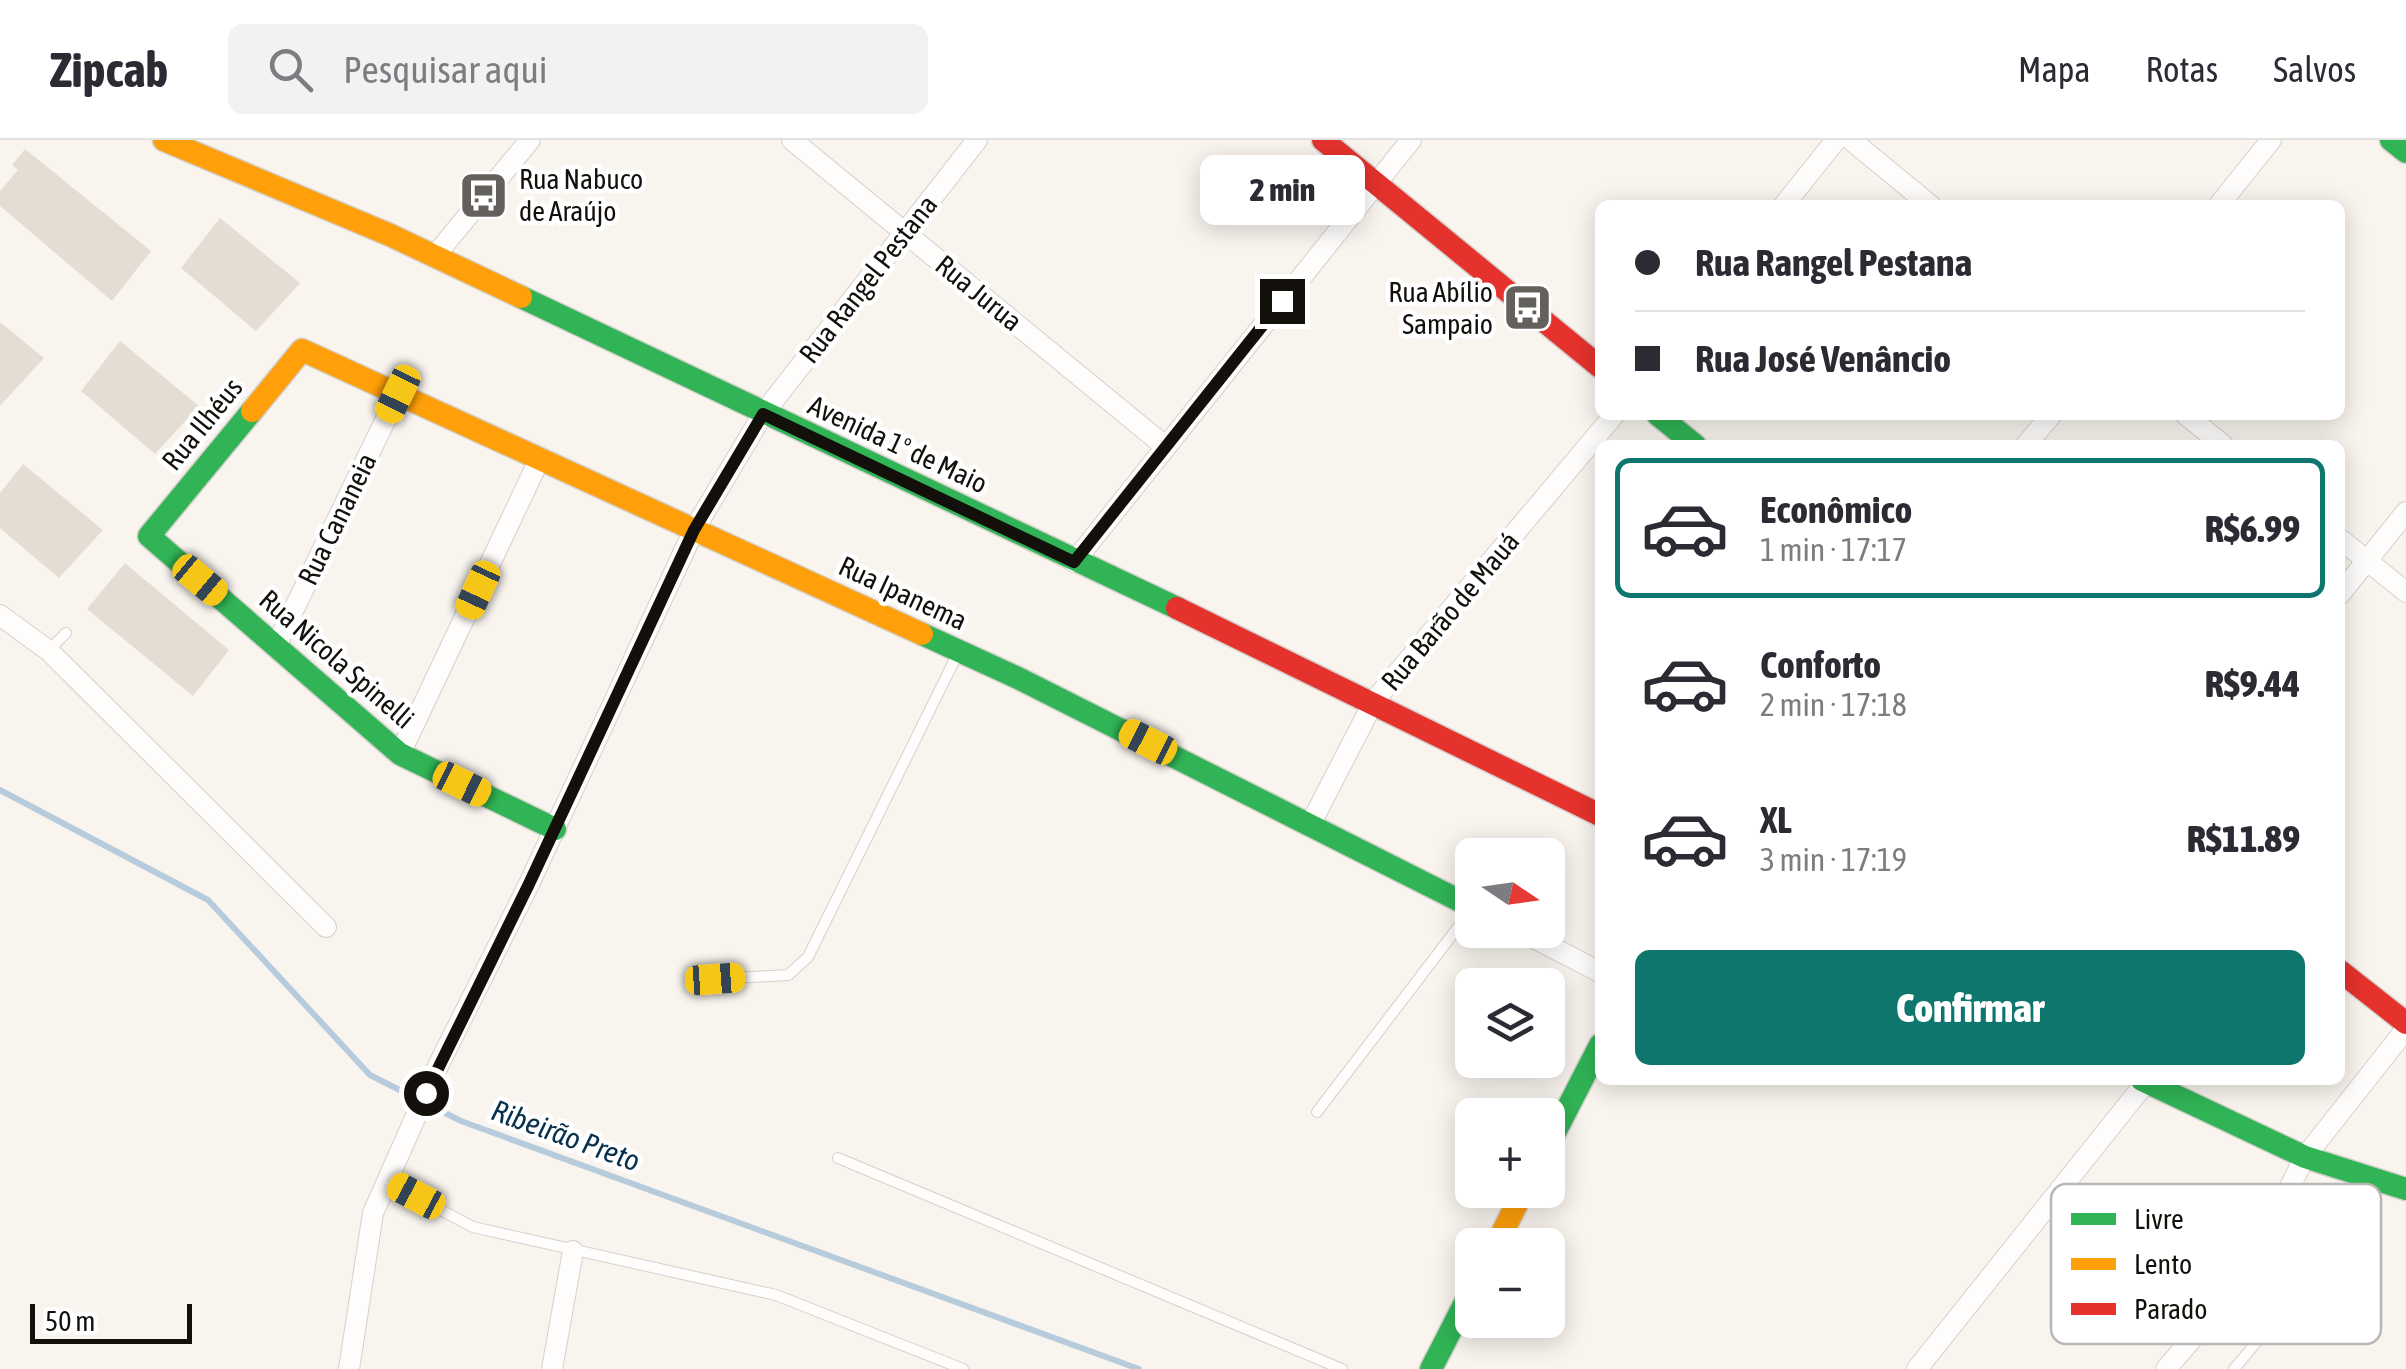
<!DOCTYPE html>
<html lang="pt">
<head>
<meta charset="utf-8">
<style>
  body { margin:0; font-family:"Asap Condensed",sans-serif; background:#f2f2f3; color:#2b2b33; height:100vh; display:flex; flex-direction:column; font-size:38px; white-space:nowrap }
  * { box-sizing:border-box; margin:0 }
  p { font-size:32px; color:#7c7c81 }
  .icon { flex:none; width:55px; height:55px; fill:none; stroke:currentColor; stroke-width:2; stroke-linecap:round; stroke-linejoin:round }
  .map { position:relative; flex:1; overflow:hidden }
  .sheet { position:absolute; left:1595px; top:300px; width:750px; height:645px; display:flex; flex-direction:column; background:#fff; border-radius:15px; box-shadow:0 5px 25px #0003 }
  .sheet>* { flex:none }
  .guide { position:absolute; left:1595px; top:60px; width:750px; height:220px; border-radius:15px; box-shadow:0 5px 25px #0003; display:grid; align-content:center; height:220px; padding:0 40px; background:#fff }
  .needle { width:65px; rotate:103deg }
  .tools { position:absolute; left:1455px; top:698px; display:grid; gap:20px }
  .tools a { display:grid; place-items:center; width:110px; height:110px; border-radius:15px; background:#fff; box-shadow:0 5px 25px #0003; font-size:50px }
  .scale { position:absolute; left:30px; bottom:25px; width:162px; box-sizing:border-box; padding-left:10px; border:5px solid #13100c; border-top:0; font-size:28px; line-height:35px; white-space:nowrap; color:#13100c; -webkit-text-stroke:8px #fff; paint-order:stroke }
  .end { position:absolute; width:45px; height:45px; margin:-22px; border:12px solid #13100c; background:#fff; box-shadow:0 0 0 5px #fff }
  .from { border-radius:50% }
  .bubble { position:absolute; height:70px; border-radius:15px; background:#fff; box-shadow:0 5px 25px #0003; font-size:32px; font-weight:800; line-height:70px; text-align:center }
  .car { position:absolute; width:30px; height:60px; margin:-30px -15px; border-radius:12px; box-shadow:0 0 8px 2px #0007; background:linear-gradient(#f5c518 24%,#345 0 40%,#f5c518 0 76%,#345 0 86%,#f5c518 0) }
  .guide b { display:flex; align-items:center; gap:35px; height:95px; font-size:38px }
  .guide b+b { border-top:2px solid #e1e1e2 }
  .guide i { width:25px; height:25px; background:#2b2b33 }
  ul { padding:18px 0 0; list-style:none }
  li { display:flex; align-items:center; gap:30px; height:140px; margin:0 20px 15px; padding:0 20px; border:5px solid transparent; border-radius:15px }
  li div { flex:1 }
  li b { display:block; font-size:38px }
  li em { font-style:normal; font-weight:800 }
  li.active { border-color:#0f766e }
  li>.icon { width:90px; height:90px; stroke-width:1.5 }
  .primary-button { display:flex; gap:20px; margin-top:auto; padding:20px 40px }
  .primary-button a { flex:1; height:115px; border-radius:15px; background:#0f766e; color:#fff; font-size:40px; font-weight:800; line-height:115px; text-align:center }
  header { display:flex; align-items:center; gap:60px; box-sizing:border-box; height:140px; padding:0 50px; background:#fff; border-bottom:2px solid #e1e1e2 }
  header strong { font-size:48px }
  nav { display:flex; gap:55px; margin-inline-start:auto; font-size:35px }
  .search { width:700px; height:90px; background:#f2f2f3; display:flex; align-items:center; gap:25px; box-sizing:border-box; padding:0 35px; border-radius:15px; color:#7c7c81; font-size:38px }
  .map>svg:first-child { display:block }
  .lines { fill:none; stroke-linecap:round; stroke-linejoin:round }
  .stream { stroke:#b6ccdd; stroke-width:6 }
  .building { fill:#e4ddd4 }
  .lane-casing { stroke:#d4d0cc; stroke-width:12 }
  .street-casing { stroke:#d4d0cc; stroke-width:22 }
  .fast-casing { stroke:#d4d0cc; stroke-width:25 }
  .slow-casing { stroke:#d4d0cc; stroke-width:25 }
  .jam-casing { stroke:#d4d0cc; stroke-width:25 }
  .lane { stroke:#fefdfc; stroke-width:10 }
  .street { stroke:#fefdfc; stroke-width:20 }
  .fast { stroke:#30b455; stroke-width:22 }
  .slow { stroke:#ff9f0a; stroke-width:22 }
  .jam { stroke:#e5322d; stroke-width:22 }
  .route { stroke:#13100c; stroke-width:12 }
  .labels { text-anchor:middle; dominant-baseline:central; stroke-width:9; stroke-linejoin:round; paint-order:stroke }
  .poi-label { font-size:28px; fill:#13100c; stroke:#fff; text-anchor:start }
  .street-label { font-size:28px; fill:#13100c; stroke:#fff }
  .water-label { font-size:30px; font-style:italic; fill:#07314c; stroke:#fff }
  .key { fill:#fff; stroke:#b8b7b6; stroke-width:2.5 }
  .key-label { font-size:28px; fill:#13100c }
</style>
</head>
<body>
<header>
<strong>Zipcab</strong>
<div class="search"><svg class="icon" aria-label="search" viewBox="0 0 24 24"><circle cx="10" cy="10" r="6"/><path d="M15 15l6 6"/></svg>Pesquisar aqui</div>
<nav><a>Mapa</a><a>Rotas</a><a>Salvos</a></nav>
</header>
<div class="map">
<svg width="2406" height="1229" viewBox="0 0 2406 1229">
  <rect width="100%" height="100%" fill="#f9f4ee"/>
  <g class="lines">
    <!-- stream -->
    <path class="stream" d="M0 650 208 760 370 935 461 981 1139 1229"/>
  </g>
  <!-- building -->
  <path class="building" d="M25 9 151 111 112 161 0 66V51L18 30 12 25Z
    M220 78 300 143 256 191 181 128Z
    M0 182 44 218 0 266Z
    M120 201 199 266 155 314 81 251Z
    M23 324 103 390 59 438 0 388V353Z
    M125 423 229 510 193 556 87 469Z"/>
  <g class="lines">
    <defs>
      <path id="lane" d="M49 510 66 493
        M715 839 788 835 808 817 958 513
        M1317 972 1472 769
        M838 1018 1342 1229
        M388 1042 473 1087 776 1155 963 1229
        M2234 1229C2284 1171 2329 1107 2366 1039"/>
      <path id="street" d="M792 0 1166 307
        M1851 0 1930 65
        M1784 65 1836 0
        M2219 65 2271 0
        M434 117 530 0
        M2186 275 2223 305
        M2026 305 2051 275
        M2340 399 2406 452
        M1074 422 1411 0
        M2340 454 2406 372
        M0 475 49 511 326 787
        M277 504 398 254
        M400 614 540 318
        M1311 683 1374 561 1614 275
        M1518 790 1600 832
        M349 1229 373 1073 439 924 529 744 694 390 763 274 977 0
        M552 1229 573 1111
        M1917 1229 2146 942
        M2166 1229 2242 1141 2305 1017 2406 889"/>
      <path id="fast" d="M2391 0 2406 12
        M521 157 1177 468
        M252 271 149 396 400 614 555 689
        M1658 275 1695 305
        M922 494 1018 538 1472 767
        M2142 940 2305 1017 2406 1049
        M1548 1006 1600 905
        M1431 1229 1472 1149"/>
      <path id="slow" d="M164 0 390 95 521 157
        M252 271 302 210 922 494
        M1496 1105 1524 1050"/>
      <path id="jam" d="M1323 0 1600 227
        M1177 468 1600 675
        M2340 831 2406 883"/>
    </defs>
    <!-- lane casing -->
    <use href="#lane" class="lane-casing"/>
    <!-- street casing -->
    <use href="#street" class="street-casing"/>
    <!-- fast casing -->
    <use href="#fast" class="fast-casing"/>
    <!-- slow casing -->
    <use href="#slow" class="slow-casing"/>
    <!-- jam casing -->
    <use href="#jam" class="jam-casing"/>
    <!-- lane -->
    <use href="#lane" class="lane"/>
    <!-- street -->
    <use href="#street" class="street"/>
    <!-- fast -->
    <use href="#fast" class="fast"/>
    <!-- slow -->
    <use href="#slow" class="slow"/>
    <!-- jam -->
    <use href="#jam" class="jam"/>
  </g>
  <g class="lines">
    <!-- route -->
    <path class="route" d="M426 953 529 744 694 390 763 274 1074 422 1282 161"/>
  </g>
  <!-- icons -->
  <defs>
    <symbol id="bus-square" viewBox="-11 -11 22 22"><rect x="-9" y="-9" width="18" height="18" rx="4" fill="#64605b" stroke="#fff"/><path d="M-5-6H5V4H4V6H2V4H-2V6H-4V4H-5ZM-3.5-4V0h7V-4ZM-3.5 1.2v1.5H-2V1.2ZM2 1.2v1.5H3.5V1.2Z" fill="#fff"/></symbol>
  </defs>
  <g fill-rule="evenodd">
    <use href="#bus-square" x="456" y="28" width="55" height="55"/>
    <use href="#bus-square" x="1500" y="140" width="55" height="55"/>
  </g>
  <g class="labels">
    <!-- poi labels -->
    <g class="poi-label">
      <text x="519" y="39">Rua Nabuco<tspan x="519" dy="32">de Araújo</tspan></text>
      <text x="1493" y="152" text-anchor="end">Rua Abílio<tspan x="1493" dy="32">Sampaio</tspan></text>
    </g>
    <!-- street labels -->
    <g class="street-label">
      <text transform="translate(868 139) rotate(-52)">Rua Rangel Pestana</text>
      <text transform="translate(979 153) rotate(39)">Rua Jurua</text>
      <text transform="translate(202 284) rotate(-51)">Rua Ilhéus</text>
      <text transform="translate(898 304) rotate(25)">Avenida 1º de Maio</text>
      <text transform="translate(337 379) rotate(-64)">Rua Cananeia</text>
      <text transform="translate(903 453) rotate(25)">Rua Ipanema</text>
      <text transform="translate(1450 471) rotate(-50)">Rua Barão de Mauá</text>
      <text transform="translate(337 519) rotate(41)">Rua Nicola Spinelli</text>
    </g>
    <!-- water labels -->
    <g class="water-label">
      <text transform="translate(566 995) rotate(20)">Ribeirão Preto</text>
    </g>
  </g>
  <!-- legend -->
  <rect x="2051" y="1044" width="330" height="160" rx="15" class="key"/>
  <rect x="2071" y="1073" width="45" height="12" fill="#30b455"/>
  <rect x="2071" y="1118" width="45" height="12" fill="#ff9f0a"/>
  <rect x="2071" y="1163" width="45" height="12" fill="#e5322d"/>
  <g class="key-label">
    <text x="2134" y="1089">Livre</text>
    <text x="2134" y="1134">Lento</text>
    <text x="2134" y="1179">Parado</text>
  </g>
</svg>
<div class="tools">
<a><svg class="needle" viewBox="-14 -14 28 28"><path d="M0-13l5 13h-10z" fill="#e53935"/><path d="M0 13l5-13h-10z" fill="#7c7c81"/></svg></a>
<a><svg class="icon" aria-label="layers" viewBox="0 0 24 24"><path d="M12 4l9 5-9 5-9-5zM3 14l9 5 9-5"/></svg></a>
<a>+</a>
<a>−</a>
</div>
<div class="scale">50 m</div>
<i class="end from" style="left:426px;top:953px"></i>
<i class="end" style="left:1282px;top:161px"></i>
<div class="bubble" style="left:1200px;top:15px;width:165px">2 min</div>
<i class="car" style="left:398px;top:254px;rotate:206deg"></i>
<i class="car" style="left:200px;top:440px;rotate:130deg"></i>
<i class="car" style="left:478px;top:450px;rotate:205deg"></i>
<i class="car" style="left:1148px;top:602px;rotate:297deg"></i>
<i class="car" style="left:462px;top:644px;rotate:116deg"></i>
<i class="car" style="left:715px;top:839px;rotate:86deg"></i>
<i class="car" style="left:416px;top:1056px;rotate:298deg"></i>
<div class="guide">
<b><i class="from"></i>Rua Rangel Pestana</b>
<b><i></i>Rua José Venâncio</b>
</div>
<section class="sheet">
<ul>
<li class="active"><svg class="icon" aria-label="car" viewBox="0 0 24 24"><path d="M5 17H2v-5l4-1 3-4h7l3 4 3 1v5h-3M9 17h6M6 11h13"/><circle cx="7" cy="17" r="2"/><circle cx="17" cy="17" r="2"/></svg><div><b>Econômico</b><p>1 min · 17:17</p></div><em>R$6.99</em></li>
<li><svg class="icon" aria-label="car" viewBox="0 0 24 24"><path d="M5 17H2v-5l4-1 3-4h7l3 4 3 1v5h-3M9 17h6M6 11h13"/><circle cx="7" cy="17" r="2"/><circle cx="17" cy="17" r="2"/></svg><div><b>Conforto</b><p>2 min · 17:18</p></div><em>R$9.44</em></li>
<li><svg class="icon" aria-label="car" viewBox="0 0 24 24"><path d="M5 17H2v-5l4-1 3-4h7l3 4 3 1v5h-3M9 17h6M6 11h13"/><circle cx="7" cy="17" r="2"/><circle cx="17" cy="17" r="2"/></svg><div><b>XL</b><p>3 min · 17:19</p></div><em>R$11.89</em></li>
</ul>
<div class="primary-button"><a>Confirmar</a></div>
</section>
</div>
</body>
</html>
